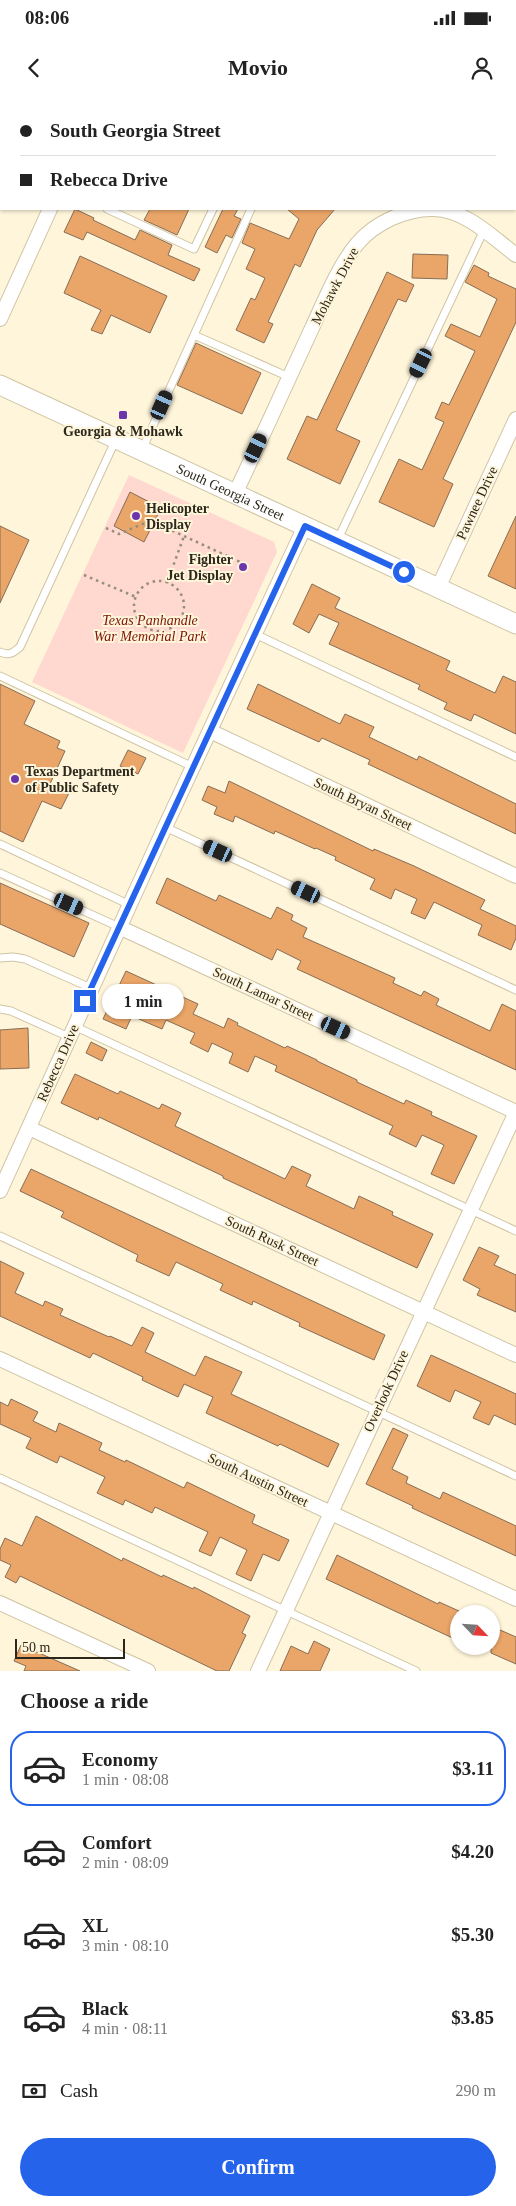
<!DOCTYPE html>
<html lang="en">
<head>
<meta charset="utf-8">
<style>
  body { margin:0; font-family:Georgia,serif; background:#f6f6f6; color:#222; height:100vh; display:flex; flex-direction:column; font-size:19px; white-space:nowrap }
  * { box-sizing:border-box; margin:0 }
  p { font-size:16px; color:#767676 }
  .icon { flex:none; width:28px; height:28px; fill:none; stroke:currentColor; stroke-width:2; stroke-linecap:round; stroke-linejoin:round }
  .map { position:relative; height:1571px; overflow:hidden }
  .drawer { display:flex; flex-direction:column; background:#fff; flex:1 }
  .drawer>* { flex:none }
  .guide { position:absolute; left:0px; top:0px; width:516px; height:110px; box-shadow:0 1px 4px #0004; display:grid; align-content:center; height:110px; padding:0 20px; background:#fff }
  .needle { width:32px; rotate:115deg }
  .buttons { position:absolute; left:450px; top:1505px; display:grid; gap:10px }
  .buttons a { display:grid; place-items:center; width:50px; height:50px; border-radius:50%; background:#fff; box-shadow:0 1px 4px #0004; font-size:25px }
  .scale { position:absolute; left:15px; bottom:12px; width:110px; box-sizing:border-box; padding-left:5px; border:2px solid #2c271b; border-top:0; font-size:14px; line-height:18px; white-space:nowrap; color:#2c271b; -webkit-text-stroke:4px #fef5da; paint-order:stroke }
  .end { position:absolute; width:22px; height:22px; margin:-11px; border:6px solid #2563eb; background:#fff; box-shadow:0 0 0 2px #fff }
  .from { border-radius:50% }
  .bubble { position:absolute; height:35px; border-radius:18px; background:#fff; box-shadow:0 1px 4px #0004; font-size:16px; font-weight:600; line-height:35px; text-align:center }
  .car { position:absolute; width:15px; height:30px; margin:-15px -8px; border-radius:6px; box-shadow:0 0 4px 1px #0007; background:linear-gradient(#222 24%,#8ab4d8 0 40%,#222 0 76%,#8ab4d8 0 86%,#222 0) }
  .guide b { display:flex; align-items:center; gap:18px; height:48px; font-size:19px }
  .guide b+b { border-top:1px solid #e0e0e0 }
  .guide i { width:12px; height:12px; background:#222 }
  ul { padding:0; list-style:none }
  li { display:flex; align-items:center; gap:15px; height:75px; margin:0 10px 8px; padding:0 10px; border:2px solid transparent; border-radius:20px }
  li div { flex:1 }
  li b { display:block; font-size:19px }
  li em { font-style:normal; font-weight:600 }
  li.selected { border-color:#2563eb }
  li>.icon { width:45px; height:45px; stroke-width:1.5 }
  h2 { padding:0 20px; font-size:22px; line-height:60px }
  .pay { display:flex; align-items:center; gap:12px; height:55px; padding:0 20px; font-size:19px }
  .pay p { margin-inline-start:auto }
  .button { display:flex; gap:10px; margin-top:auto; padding:10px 20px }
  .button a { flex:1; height:58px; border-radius:30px; background:#2563eb; color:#fff; font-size:20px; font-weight:600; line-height:58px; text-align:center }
  .status { display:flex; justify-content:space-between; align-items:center; height:35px; padding:0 25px; background:#fff; direction:ltr }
  .status svg { height:14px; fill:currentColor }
  header { display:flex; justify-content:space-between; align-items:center; height:65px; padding:0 20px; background:#fff; font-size:22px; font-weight:600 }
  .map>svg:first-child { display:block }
  .green { fill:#ffd8d0 }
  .building { fill:#eaa568; stroke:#866d57 }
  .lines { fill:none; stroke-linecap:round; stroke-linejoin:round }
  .lane-casing { stroke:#cfc4a4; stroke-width:9 }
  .street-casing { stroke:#cfc4a4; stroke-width:16 }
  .secondary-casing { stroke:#cfc4a4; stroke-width:21 }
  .path { stroke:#958e7b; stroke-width:2.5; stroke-dasharray:2.5 4; stroke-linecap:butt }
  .lane { stroke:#fff; stroke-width:7 }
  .street { stroke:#fff; stroke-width:14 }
  .secondary { stroke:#fff; stroke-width:19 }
  .route { stroke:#2563eb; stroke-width:6 }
  .poi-dot { fill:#6d35ac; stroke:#fef5da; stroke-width:2 }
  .labels { text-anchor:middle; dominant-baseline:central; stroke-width:4; stroke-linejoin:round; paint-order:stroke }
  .street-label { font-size:14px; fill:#2c271b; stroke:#fef5da }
  .poi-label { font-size:14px; font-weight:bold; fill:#2c271b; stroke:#fef5da; text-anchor:start }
  .park-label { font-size:14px; font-style:italic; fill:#7d1203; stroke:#fef5da }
</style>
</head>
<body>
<div class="status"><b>08:06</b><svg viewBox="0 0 49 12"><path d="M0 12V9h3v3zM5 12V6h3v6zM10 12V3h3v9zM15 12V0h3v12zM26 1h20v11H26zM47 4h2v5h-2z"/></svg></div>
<header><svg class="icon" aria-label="back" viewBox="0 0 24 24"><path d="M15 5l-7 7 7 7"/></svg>Movio<svg class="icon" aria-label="person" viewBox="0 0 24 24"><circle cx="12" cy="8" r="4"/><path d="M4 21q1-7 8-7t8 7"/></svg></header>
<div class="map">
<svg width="516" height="1571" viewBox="0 0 516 1571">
  <rect width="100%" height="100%" fill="#fef5da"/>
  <!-- green -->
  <path class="green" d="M129 375 274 442 277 452 183 653 32 582Z"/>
  <!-- building -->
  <path class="building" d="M75 109 94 118 93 120 135 140 140 130 172 145 168 155 200 169 194 181 87 132 83 140 64 132Z
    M150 109H189L177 135 144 120Z
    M223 109H238L234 116 241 119 232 138 226 135 217 153 205 147Z
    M287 109H335L317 130 300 167 295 164 268 222 273 224 264 243 236 230 251 198 255 200 265 178 246 169 255 149 242 143 250 123 289 139 299 119Z
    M413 154 448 155 447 179 412 178Z
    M80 156 167 196 150 233 111 215 102 234 91 230 101 210 64 193Z
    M474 165 489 173 488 176 516 189V222L443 379 453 384 434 427 379 402 399 359 422 370 444 322 435 318 442 302 449 305 475 251 445 236 451 224 480 237 497 199 465 182Z
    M387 172 414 185 406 202 398 199 336 330 360 341 340 384 287 359 307 316 317 320Z
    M196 243 261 273 242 314 177 285Z
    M130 392 161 408 144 442 114 426Z
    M516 416V489L488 476Z
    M0 426 29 440 0 503Z
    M312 484 340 498 335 508 450 561 446 570 495 593 503 576 516 582V634L474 614 471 621 444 609 447 603 418 589 420 585 329 544 339 523 319 514 309 533 293 524Z
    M0 584 35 601 24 624 60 641 57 648 65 651 50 684 69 693 61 709 42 701 23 742 0 731Z
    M258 584 340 624 345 614 374 627 369 637 417 660 419 656 516 704V734L368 664 370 660 322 638 319 642 247 609Z
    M128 650 146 658 138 674 120 666Z
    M229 681 373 751 374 749 414 766 485 800 480 809 516 826V838L511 850 478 835 482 825 434 802 425 819 411 813 417 799 395 789 391 799 370 789 375 779 335 760 336 757 316 748 315 749 275 731 274 734 235 716 233 722 214 714 217 707 202 700 208 686 225 693Z
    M167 778 216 801 219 795 271 819 277 807 293 815 291 820 307 828 303 837 395 878 393 883 421 896 424 891 439 899 436 905 490 931 502 904 516 911V970L297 869 301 861 277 849 272 860 156 803Z
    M0 783 89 823 74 857 0 824Z
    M126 871 198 904 193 914 224 928 228 918 238 923 237 925 285 948 287 946 317 960V961L357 980V982L404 1004 406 1000 432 1012 431 1015 477 1036 454 1084 431 1074 444 1045 422 1035 416 1047 389 1034 393 1026 275 971 277 966 255 956 248 972 229 963 233 953 212 943 208 952 190 943 195 933 166 920 162 929 132 916 126 929 103 919Z
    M28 928 29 968 0 969V930Z
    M91 942 107 950 102 961 86 953Z
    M75 974 118 994 120 991 159 1009 162 1004 181 1013 175 1026 285 1079 292 1066 311 1075 306 1086 354 1109 359 1096 393 1112 392 1115 433 1134 417 1168 223 1078V1076L99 1017 98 1020 61 1003Z
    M31 1069 385 1235 374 1260 299 1226 300 1223 253 1201 252 1205 220 1190 223 1184 176 1162 169 1176 136 1161 138 1155 61 1117 64 1112 20 1091Z
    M479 1147 499 1156 494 1165 516 1175V1212L477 1195 480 1189 463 1180Z
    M0 1161 24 1173 15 1193 43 1206 45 1201 63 1209 60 1215 109 1237 110 1236 132 1246 142 1227 154 1233 145 1252 195 1276 205 1256 242 1272 231 1294 339 1344 328 1367 280 1344 278 1346 206 1313 213 1297 184 1284 178 1297 142 1280 143 1277 93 1253 90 1258 0 1216Z
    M431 1255 516 1294V1325L494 1315 489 1325 473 1318 481 1302 455 1290 450 1302 417 1286Z
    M11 1299 38 1312 33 1321 56 1332 59 1323 102 1343 99 1350 125 1362 126 1360 184 1388 187 1382 255 1415 252 1423 289 1440 279 1461 263 1454 251 1481 236 1474 247 1450 220 1437 211 1456 199 1451 208 1432 155 1407 152 1413 125 1400 123 1405 97 1393 105 1377 60 1356 57 1363 26 1348 31 1338 0 1324V1302L8 1306Z
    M393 1328 408 1335 392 1369 408 1377 406 1383 440 1399 443 1392 516 1426V1456L412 1408 413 1406 366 1384Z
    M36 1416 122 1461 123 1458 162 1477 163 1475 193 1489 194 1487 250 1516 242 1533 246 1535 229 1571H217L20 1476 16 1483 5 1477 11 1465 0 1460V1449L5 1438 22 1446Z
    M337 1455 438 1504 439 1502 459 1511V1541L326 1479Z
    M491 1526 516 1537V1564L491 1553Z
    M314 1541 330 1549 320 1571H280L291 1546 308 1554Z
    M21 1545 80 1571H24L26 1566 14 1561Z"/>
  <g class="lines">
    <defs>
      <path id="lane" d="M448 0 451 1
        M263 1 264 0
        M300 1 301 0
        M515 31 516 32
        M107 109 194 149 213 109
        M194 235 289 277
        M142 350 251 109
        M337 441 484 130
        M255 534 516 657
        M0 552C9 556 13 553 20 547L116 339
        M0 576 193 667
        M165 727 516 890
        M0 744 130 805
        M0 773 119 827
        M0 858 13 857 25 859 91 888
        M0 909 11 911 69 937
        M74 926 516 1131
        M0 1136 516 1376
        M0 1378 416 1571"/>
      <path id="street" d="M98 1 99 0
        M0 219 50 109
        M235 394C261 339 287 283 312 228 324 202 339 165 357 144 374 123 407 108 434 109 466 110 492 137 516 155
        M438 488 516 319
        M210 631 516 776
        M119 827 516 1012
        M29 1028 516 1255
        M0 1091 165 727 305 426
        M0 1259 516 1499
        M0 1503 148 1571
        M258 1571 516 1012"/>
      <g id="secondary">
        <path id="s1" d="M0 285 516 524"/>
      </g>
    </defs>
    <!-- lane casing -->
    <use href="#lane" class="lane-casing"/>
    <!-- street casing -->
    <use href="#street" class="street-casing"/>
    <!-- secondary casing -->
    <use href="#secondary" class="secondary-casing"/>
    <!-- path -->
    <path class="path" d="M106 428 119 434 145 423H156L240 462
      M84 475 136 497
      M134 506a25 25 0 1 1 50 0a25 25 0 1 1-50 0Z
      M167 483 184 436"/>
    <!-- lane -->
    <use href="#lane" class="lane"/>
    <!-- street -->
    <use href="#street" class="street"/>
    <!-- secondary -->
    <use href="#secondary" class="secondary"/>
  </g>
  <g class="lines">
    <!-- route -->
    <path class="route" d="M85 901 305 426 404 472"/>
  </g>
  <!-- markers -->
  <g class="poi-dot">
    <rect x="118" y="310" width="10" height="10" rx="2.5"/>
    <circle cx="136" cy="416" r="5"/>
    <circle cx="243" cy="467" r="5"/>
    <circle cx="15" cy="679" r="5"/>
  </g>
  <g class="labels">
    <!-- street labels -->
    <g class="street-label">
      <text transform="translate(335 186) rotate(-62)">Mohawk Drive</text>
      <text stroke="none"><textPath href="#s1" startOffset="254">South Georgia Street</textPath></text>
      <text transform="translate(477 403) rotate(-65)">Pawnee Drive</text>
      <text transform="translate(363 704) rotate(25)">South Bryan Street</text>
      <text transform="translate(263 894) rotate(25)">South Lamar Street</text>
      <text transform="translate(58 963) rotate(-66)">Rebecca Drive</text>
      <text transform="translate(272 1141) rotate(25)">South Rusk Street</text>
      <text transform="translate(386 1291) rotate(-65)">Overlook Drive</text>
      <text transform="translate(258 1380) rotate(25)">South Austin Street</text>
    </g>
    <!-- poi labels -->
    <g class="poi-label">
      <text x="123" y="331" text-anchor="middle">Georgia &amp; Mohawk</text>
      <text x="146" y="408">Helicopter<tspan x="146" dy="16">Display</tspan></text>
      <text x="233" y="459" text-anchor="end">Fighter<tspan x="233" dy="16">Jet Display</tspan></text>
      <text x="25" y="671">Texas Department<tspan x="25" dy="16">of Public Safety</tspan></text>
    </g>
    <!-- park labels -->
    <g class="park-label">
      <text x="150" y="520">Texas Panhandle<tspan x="150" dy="16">War Memorial Park</tspan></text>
    </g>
  </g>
</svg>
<div class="buttons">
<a><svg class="needle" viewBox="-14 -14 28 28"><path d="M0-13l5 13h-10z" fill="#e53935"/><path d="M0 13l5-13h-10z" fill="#767676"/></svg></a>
</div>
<div class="scale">50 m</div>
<i class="end from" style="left:404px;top:472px"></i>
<i class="end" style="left:85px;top:901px"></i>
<div class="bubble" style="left:102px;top:884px;width:82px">1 min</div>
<i class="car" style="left:421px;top:263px;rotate:206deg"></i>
<i class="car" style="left:162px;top:305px;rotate:24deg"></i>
<i class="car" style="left:256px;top:348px;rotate:25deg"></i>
<i class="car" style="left:218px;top:751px;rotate:295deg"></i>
<i class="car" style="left:306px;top:792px;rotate:295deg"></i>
<i class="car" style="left:69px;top:804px;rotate:114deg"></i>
<i class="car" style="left:336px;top:928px;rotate:115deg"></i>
<div class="guide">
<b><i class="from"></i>South Georgia Street</b>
<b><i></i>Rebecca Drive</b>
</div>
</div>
<section class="drawer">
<h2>Choose a ride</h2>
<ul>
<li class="selected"><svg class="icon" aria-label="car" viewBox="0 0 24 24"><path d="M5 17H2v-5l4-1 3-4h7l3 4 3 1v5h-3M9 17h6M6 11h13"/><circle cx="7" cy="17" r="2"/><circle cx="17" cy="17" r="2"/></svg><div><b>Economy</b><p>1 min · 08:08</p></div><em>$3.11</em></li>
<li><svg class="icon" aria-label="car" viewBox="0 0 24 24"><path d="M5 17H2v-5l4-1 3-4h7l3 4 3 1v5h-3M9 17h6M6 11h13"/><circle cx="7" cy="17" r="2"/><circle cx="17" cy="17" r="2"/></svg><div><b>Comfort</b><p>2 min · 08:09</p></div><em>$4.20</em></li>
<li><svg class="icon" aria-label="car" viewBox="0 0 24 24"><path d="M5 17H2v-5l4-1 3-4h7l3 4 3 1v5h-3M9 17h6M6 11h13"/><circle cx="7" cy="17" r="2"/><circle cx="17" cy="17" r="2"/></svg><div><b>XL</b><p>3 min · 08:10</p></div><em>$5.30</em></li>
<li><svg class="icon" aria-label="car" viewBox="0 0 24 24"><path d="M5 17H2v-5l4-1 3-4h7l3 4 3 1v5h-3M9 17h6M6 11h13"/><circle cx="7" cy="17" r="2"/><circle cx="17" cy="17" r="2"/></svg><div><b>Black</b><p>4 min · 08:11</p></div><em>$3.85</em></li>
</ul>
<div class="pay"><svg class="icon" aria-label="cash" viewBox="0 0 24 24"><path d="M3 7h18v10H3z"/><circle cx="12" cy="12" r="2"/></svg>Cash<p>290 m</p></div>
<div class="button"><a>Confirm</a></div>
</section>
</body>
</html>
